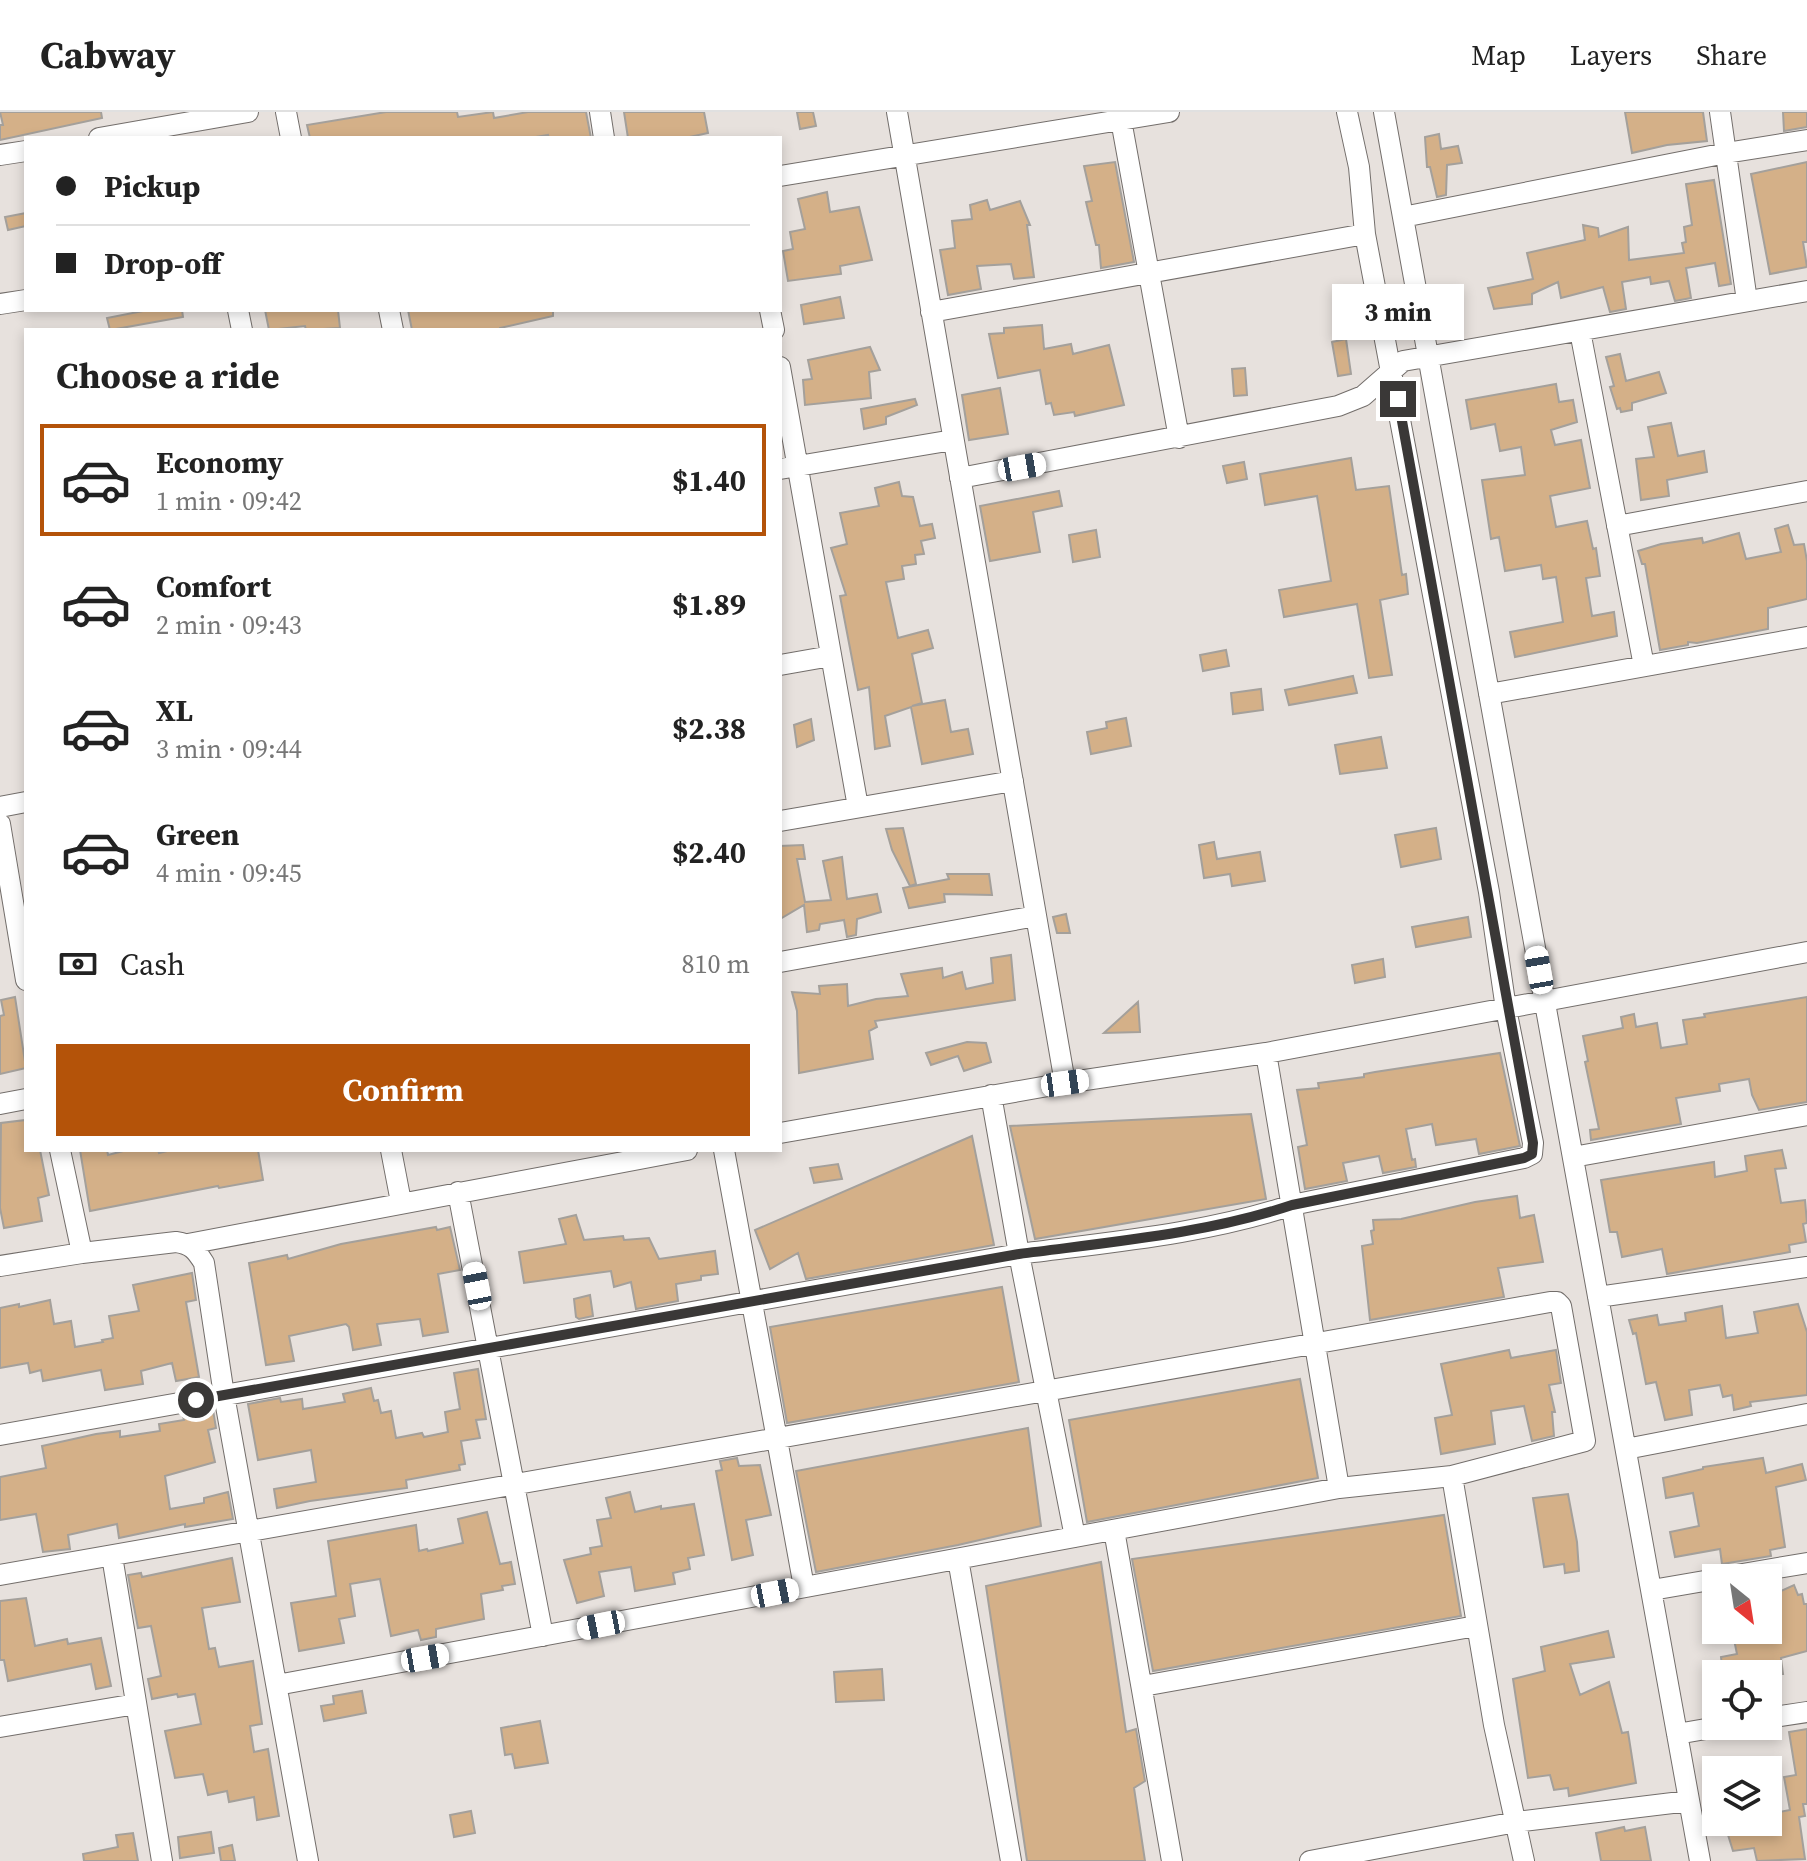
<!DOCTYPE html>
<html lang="en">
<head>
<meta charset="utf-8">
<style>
  body { margin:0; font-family:"Source Serif 4",serif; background:#f6f6f6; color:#222; height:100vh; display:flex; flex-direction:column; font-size:30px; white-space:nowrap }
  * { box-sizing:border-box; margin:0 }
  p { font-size:26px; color:#767676 }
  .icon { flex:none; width:44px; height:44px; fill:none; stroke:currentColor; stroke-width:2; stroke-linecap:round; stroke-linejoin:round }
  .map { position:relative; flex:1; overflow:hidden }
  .details { position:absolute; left:24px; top:216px; width:758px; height:824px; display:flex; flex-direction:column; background:#fff; border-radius:0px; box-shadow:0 4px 12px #0003 }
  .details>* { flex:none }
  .top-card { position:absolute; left:24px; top:24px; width:758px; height:176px; border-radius:0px; box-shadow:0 4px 12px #0003; display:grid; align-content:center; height:176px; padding:0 32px; background:#fff }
  .needle { width:52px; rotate:150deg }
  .tools { position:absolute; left:1702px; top:1452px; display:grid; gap:16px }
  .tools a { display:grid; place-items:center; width:80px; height:80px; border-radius:0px; background:#fff; box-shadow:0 4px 12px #0003; font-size:40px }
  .end { position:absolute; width:36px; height:36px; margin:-18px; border:10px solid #3a3837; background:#fff; box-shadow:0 0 0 4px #fff }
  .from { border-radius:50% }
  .bubble { position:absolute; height:56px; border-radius:0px; background:#fff; box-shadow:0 4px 12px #0003; font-size:26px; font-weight:700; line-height:56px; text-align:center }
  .car { position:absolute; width:24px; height:48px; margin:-24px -12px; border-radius:10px; box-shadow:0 0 6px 2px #0007; background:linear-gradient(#fff 24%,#345 0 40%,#fff 0 76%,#345 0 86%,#fff 0) }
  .top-card b { display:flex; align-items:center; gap:28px; height:76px; font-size:30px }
  .top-card b+b { border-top:2px solid #e0e0e0 }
  .top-card i { width:20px; height:20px; background:#222 }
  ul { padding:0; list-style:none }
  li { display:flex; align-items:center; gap:24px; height:112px; margin:0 16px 12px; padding:0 16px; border:4px solid transparent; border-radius:0px }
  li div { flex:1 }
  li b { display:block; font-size:30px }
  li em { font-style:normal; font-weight:700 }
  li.on { border-color:#b45309 }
  li>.icon { width:72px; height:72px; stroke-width:1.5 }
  h2 { padding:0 32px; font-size:36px; line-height:96px }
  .pay { display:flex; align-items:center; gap:20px; height:88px; padding:0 32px; font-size:30px }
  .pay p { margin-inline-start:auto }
  .cta { display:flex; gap:16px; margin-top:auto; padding:16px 32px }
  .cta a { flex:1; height:92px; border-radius:0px; background:#b45309; color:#fff; font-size:32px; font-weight:700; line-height:92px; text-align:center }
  header { display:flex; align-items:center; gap:48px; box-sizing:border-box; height:112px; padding:0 40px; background:#fff; border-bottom:2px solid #e0e0e0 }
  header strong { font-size:38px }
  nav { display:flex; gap:44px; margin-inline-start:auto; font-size:28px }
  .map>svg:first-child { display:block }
  .building { fill:#d4b088; stroke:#a4a09b; stroke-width:2 }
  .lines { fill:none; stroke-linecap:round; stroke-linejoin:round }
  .minor-casing { stroke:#736e6b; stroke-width:22 }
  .minor { stroke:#fff; stroke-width:20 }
  .route { stroke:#3a3837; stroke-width:10 }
</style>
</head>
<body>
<header>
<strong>Cabway</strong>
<nav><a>Map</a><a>Layers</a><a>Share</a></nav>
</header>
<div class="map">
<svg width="1807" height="1749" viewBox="0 0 1807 1749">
  <rect width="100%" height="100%" fill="#e7e1dd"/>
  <!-- building -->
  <path class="building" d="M0 0H101L102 6 0 28V13H3Z
    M386 0H457L458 5 493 0 494 6 528 0H586L591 26H549L548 23 530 26H310L307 13Z
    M624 0H704L708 21 685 26H628Z
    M797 0H813L816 14 800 17Z
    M1625 0H1703L1707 29 1667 33 1632 41Z
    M1783 0H1807V15L1784 19Z
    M1439 22 1441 37 1458 34 1462 51 1447 53 1446 83 1437 85 1430 55H1427L1425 25Z
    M1115 50 1134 150 1101 156 1099 133H1096L1086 90 1092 89 1084 54Z
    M1807 50V130H1803L1807 155 1770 162 1751 62Z
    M1714 68 1731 172 1719 174 1715 151 1686 156 1691 186 1675 189 1669 169 1651 172 1650 165 1622 170 1626 197 1610 200 1603 175 1561 186 1558 170 1532 182V192L1494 197 1488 176 1533 167 1527 141 1585 128 1583 113 1598 116 1599 125 1628 115 1629 148 1684 141 1682 131 1686 130 1684 115 1692 113 1686 72Z
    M827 80 830 100 859 95 872 148 840 154 841 162 788 169 783 139 793 137 790 120 805 117 798 87Z
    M987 88 990 98 1020 89 1030 113H1027L1034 165 1014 167 1011 152 977 154 981 177 948 183 940 138 955 136 952 109 972 107 970 93Z
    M26 101V114L8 118 5 105Z
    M840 185 844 206 804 212 801 193Z
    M148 198H182L183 205 110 218 107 206Z
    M265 198H338L340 216 306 218 305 214 269 218Z
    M408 198H553V204L500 216V218H412Z
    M1042 213 1044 237 1071 232 1073 242 1109 233 1124 293 1075 304 1074 300 1054 303 1051 291 1046 292 1040 258 998 266 989 222 1004 221V216Z
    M1346 227 1351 262 1338 264 1332 230Z
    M870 235 880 258 869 260 871 286 805 293 803 268 812 267 808 248Z
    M1620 242 1626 269 1659 260 1666 281 1632 291V298L1621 300 1620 296 1617 297 1610 275 1614 274 1606 245Z
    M1245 256 1247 283 1234 284 1232 257Z
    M1556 272 1559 290 1573 288 1577 310 1551 318 1555 333 1581 328 1590 376 1550 384 1556 415 1587 409 1593 437 1596 436 1600 464 1586 466 1592 504 1614 500 1617 524 1515 545 1510 520 1563 510 1556 465 1543 467 1541 453 1505 459 1499 425 1491 427 1482 368 1525 363 1521 335 1500 339 1495 312 1471 317 1466 288Z
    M1000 276 1008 322 969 328 962 283Z
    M915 287 917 293 886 305V312L864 317 861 297Z
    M1671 311 1678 344 1704 339 1707 360 1667 368 1669 384 1641 388 1636 347 1654 345 1648 315Z
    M1351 346 1356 378 1389 374 1402 463 1406 462 1408 482 1380 488 1392 563 1369 566 1357 492 1284 505 1279 478 1331 469 1317 384 1265 393 1260 362Z
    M1244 350 1247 367 1227 371 1223 354Z
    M899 370 902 384 913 385 920 414 932 412 935 426 921 429 924 442 915 443 916 452 902 454 904 467 886 470 898 526 928 518 933 536 912 542 922 591 912 594 945 588 951 620 968 617 973 642 922 652 911 595 885 604 890 634 875 637 869 575 858 578 840 484 846 483 831 436 847 432 840 401 879 394 875 376Z
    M1059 379 1062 394 1033 400 1040 440 990 449 980 394Z
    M1788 413 1794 433 1804 432 1807 449V487L1768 496V517L1697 531 1688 530V533L1660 538 1645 452H1642L1638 439 1661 432 1702 426 1703 431 1739 421 1746 447 1781 440 1775 417Z
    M1096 418 1100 445 1073 450 1069 423Z
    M1226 538 1229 554 1203 559 1200 543Z
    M1353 564 1357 581 1289 593 1285 578Z
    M1261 577 1263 598 1233 602 1231 581Z
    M1126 606 1131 634 1091 642 1087 620 1107 616 1106 610Z
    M811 607 814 628 797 635 794 613Z
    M1381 625 1387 656 1340 662 1335 633Z
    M903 716 916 772 910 774 892 738 886 717Z
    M1436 716 1441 747 1401 755 1395 723Z
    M1214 730 1217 747 1260 740 1265 769 1232 774 1230 762 1204 766 1199 733Z
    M803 733 805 747H797L805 790 831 788 823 749 842 745 847 787 877 782 881 800 857 807 856 823 847 825 844 808 820 812 819 818 807 820 804 793 780 807V734Z
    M947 762H989L992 783 944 782 945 790 909 796 903 776 949 767Z
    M1066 802 1070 821H1057L1053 805Z
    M1468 805 1471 825 1416 835 1412 815Z
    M1011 843 1015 888 875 909 877 915 869 919 873 947 799 961 797 899 792 880 820 882 819 874 847 872 848 894 876 887 908 884 901 862 942 856 943 866 962 860 966 877 993 871 991 846Z
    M1383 847 1385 865 1355 871 1352 853Z
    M15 885 26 956 0 962V904L4 903 1 888Z
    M1807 885V990L1759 998 1752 983 1749 967 1719 972 1720 979 1676 986 1681 1012 1591 1028 1590 1018 1599 1017 1585 950 1588 949 1583 924 1623 916 1621 905 1634 902 1636 915 1657 911 1661 936 1687 932 1683 908 1705 905 1704 902Z
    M1138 890 1140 920 1104 921Z
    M967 930 986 931 991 950 964 959 958 944 931 953 926 941Z
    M1500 941 1520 1034 1479 1042 1476 1027 1436 1033 1432 1012 1406 1017 1412 1048 1415 1047 1416 1055 1383 1061 1379 1044 1343 1051 1347 1069 1305 1077 1298 1035 1307 1033 1297 978 1319 976 1318 971 1364 965V962L1375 960Z
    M1251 1002 1266 1087 1035 1127 1010 1014Z
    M26 1008V1038H40L49 1083 38 1086 42 1109 4 1116 0 1096 1 1011Z
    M972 1024 994 1133 806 1167 798 1141 770 1157 755 1118Z
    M80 1038H107L108 1043 127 1038H158L159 1041 171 1038H258L263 1068 219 1076 218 1074 90 1099Z
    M1782 1038 1786 1056 1775 1057 1781 1091 1805 1088 1807 1111 1803 1112 1806 1130 1789 1133 1790 1140 1667 1162 1662 1137 1622 1145 1617 1120H1610L1601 1068 1714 1050 1715 1065 1747 1059 1745 1044Z
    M838 1052 842 1067 814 1071 810 1056Z
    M1517 1084 1520 1106 1534 1103 1543 1150 1498 1156 1504 1185 1370 1208 1362 1134 1373 1132 1371 1119 1374 1118 1373 1108 1401 1107 1475 1090Z
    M576 1103 584 1128 623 1124 624 1128 649 1126 659 1147 715 1139 718 1162 701 1164V1168L676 1172 678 1189 636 1197 631 1170 614 1175 611 1159 524 1171 519 1140 566 1132 559 1107Z
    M436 1115 437 1118 450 1115 460 1158 438 1162 448 1220 423 1224 420 1207 377 1212 381 1233 353 1238 349 1215 346 1212 289 1224 294 1249 266 1253 249 1151 287 1143 288 1147 341 1132Z
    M192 1161 196 1188 186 1190 199 1265 176 1269 172 1251 141 1259 143 1272 105 1278 101 1258 43 1269 41 1258 30 1261 28 1251 0 1256V1196L19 1192V1195L50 1188 54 1212 71 1209 75 1235 103 1230 102 1228 113 1226 109 1204 139 1199 133 1173Z
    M1002 1175 1019 1270 787 1311 770 1215Z
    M590 1183 593 1204 579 1207 576 1205 574 1187Z
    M1798 1192 1807 1220V1283L1750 1290 1751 1294 1734 1298 1732 1283 1723 1285 1720 1273 1689 1278 1692 1303 1665 1308 1656 1270 1646 1272 1636 1221 1633 1222 1629 1208 1657 1203 1659 1213 1686 1209 1685 1201 1722 1194 1726 1226 1758 1221 1754 1200Z
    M1509 1238 1511 1246 1556 1238 1561 1271 1549 1273 1555 1300H1552L1554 1324 1532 1329 1524 1294 1491 1299 1495 1332 1441 1342 1435 1306 1452 1303 1441 1252Z
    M478 1257 486 1307 476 1308 480 1326 461 1329 465 1352 459 1353 460 1358 406 1368 407 1376 310 1389 277 1396 274 1377 316 1370 311 1338 258 1348 248 1292 280 1286 281 1290 302 1287 303 1297 345 1290 343 1282 371 1276 374 1289 378 1288 381 1301 391 1299 396 1326 422 1321 424 1325 448 1320 445 1300 460 1297 454 1261Z
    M1300 1267 1318 1366 1087 1410 1069 1308Z
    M213 1298 216 1316 208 1318 215 1350 165 1364 170 1397 204 1391V1386L228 1380 233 1407 185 1415V1412L119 1426 117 1412 68 1423 70 1437 43 1440 36 1402 0 1408V1365L46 1356 42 1334 96 1322 120 1319V1325L160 1319 159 1312 184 1308 183 1304Z
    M1028 1316 1041 1414 958 1433 816 1460 796 1359Z
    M737 1346 739 1354 760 1353 771 1403 746 1408 753 1443 732 1448 716 1359 722 1358 720 1349Z
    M1763 1346 1766 1361 1802 1352 1806 1368 1776 1375 1785 1435 1770 1438 1771 1444 1722 1452 1720 1437 1675 1445 1670 1420 1699 1414 1693 1381 1666 1386 1663 1366 1703 1357V1355Z
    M630 1380 635 1400 661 1394V1397L694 1392 704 1443 688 1446 690 1457 673 1461 675 1472 635 1479 631 1455 599 1460 604 1484 577 1491 564 1448 591 1442 590 1436 602 1434 597 1408 611 1406 606 1386Z
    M1568 1382 1577 1430 1579 1459 1565 1461 1564 1452 1544 1455 1533 1386Z
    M487 1400 500 1452 511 1450 515 1472 502 1474 503 1478 481 1482 484 1507 436 1517V1525L421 1528 418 1518 391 1524 380 1467 350 1472 355 1504 339 1507 344 1531 299 1539 291 1491 336 1484 328 1429 416 1413 419 1439 427 1437 428 1439 463 1431 458 1407Z
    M1444 1403 1461 1504 1153 1559 1132 1447Z
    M232 1446 240 1490 202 1496 209 1537 215 1536 219 1555 253 1549 262 1612 250 1614 254 1640 268 1637 279 1704 257 1708 254 1685 229 1690 227 1679 208 1683 203 1662 175 1666 165 1619 201 1612 195 1582 178 1585 177 1582 152 1587 148 1567 161 1564 151 1514 138 1516 128 1463 141 1461 142 1465Z
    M1101 1450 1126 1620 1136 1617 1145 1669 1134 1676 1145 1749H1027L986 1474Z
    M1794 1473 1798 1483 1802 1482 1804 1492H1807V1539L1781 1546 1783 1562H1723L1721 1545 1737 1542 1732 1518H1768V1485Z
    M26 1486 35 1534 67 1527 68 1532 101 1526 111 1574 96 1577 91 1552 8 1569 4 1548H0V1489Z
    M1608 1519 1614 1545 1570 1552 1580 1583 1609 1570 1622 1621 1628 1620 1636 1671 1569 1684 1568 1676 1554 1678 1550 1663 1528 1666 1513 1567 1545 1559 1541 1535Z
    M882 1557 884 1588 836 1590 834 1560Z
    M362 1579 366 1601 324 1609 321 1594 334 1592 333 1584Z
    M540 1609 548 1651 515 1656 512 1642 505 1643 501 1616Z
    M1807 1617V1692H1803L1805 1704 1799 1705 1805 1747 1757 1749 1754 1736 1733 1739 1724 1710H1768V1702L1790 1698 1784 1665 1796 1663 1789 1620Z
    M471 1699 475 1721 454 1725 450 1703Z
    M1624 1715 1625 1719 1645 1715 1651 1749H1601L1596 1721Z
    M211 1720 214 1741 180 1746 178 1725Z
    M133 1721 138 1749H84L83 1742 118 1735 116 1723Z
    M232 1733 235 1749H221L219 1736Z"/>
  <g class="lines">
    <defs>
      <path id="minor" d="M286 0 291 26
        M600 0 604 26
        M897 0 1065 971
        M1384 0 1700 1749
        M1720 0 1747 189
        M1121 8 1179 326
        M99 26 248 0
        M0 43 26 39
        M780 64 1169 0
        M1403 105 1726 41 1807 28
        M0 192 26 188
        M238 198 242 218
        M389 198 393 218
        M770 198 774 218
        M931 200 1365 122
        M1580 219 1644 554
        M780 255 858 695
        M780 357 953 328
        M960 366 1338 294 1363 284 1403 249 1807 179
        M1617 414 1807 379
        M780 553 831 544
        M1489 582 1807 525
        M0 695 26 690
        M780 709 1013 669
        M0 712 26 868
        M780 850 1036 804
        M1266 941 1339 1376
        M991 983 1019 1142 1075 1425
        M0 992 26 987
        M780 1021 1065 971 1266 941 1807 840
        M60 1038 82 1141 176 1130C191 1132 196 1138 204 1151L224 1283 308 1749
        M391 1038 401 1090
        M724 1038 804 1475
        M1573 1045 1807 1003
        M458 1080 543 1524
        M188 1132 687 1038
        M0 1154 82 1141
        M1598 1185 1807 1155
        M0 1323 1019 1142C1110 1130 1205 1122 1292 1093L1524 1046 1532 1042 1533 1031 1506 897 1489 780 1365 122 1359 55 1347 0
        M1626 1337 1807 1302
        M1452 1364 1494 1613 1524 1749
        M1114 1418 1172 1749
        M112 1444 162 1749
        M958 1447 1011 1749
        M0 1463 1550 1190H1557L1561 1194 1585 1329 1452 1364 1339 1376 277 1573
        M1719 1466 1807 1451
        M1652 1478 1716 1467
        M1143 1574 1476 1514
        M1768 1606 1807 1600
        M0 1615 136 1592
        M1677 1622 1723 1614
        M1310 1749 1516 1710 1689 1689"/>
    </defs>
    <!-- minor casing -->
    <use href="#minor" class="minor-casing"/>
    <!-- minor -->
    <use href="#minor" class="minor"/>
  </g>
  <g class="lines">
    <!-- route -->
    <path class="route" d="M196 1288 1019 1142C1110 1130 1205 1122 1292 1093L1524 1046 1532 1042 1533 1031 1398 287"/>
  </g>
</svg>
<div class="tools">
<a><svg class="needle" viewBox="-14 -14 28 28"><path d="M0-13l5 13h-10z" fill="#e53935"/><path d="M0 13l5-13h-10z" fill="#767676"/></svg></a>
<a><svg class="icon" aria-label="locate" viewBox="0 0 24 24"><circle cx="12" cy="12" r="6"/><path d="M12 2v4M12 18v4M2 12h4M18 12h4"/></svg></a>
<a><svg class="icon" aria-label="layers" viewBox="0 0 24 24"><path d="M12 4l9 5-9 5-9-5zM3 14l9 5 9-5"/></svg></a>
</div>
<i class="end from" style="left:196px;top:1288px"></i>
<i class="end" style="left:1398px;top:287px"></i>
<div class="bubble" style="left:1332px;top:172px;width:132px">3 min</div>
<i class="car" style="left:1022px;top:355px;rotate:80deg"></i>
<i class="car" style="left:1539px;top:858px;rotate:350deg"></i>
<i class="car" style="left:1065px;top:971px;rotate:82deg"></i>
<i class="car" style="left:477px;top:1174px;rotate:349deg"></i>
<i class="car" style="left:775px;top:1481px;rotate:79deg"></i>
<i class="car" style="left:601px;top:1513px;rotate:259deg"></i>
<i class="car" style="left:425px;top:1546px;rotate:80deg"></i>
<div class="top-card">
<b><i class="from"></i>Pickup</b>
<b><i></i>Drop-off</b>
</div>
<section class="details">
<h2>Choose a ride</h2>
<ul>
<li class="on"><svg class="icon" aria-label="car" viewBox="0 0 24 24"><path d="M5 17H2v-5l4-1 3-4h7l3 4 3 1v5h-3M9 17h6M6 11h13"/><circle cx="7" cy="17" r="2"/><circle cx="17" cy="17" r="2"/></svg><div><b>Economy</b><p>1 min · 09:42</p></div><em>$1.40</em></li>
<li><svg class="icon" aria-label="car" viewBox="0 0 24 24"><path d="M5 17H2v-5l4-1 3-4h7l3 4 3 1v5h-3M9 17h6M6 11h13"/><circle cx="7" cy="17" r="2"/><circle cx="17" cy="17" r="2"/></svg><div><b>Comfort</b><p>2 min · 09:43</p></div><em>$1.89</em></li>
<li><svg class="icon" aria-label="car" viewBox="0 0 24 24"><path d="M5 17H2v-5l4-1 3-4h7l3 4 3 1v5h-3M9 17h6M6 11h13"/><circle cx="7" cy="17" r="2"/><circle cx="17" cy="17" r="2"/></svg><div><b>XL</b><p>3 min · 09:44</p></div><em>$2.38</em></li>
<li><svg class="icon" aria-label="car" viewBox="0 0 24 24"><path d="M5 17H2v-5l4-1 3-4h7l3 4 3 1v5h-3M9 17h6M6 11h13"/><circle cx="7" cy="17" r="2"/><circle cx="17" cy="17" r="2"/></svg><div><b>Green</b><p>4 min · 09:45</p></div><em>$2.40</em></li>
</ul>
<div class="pay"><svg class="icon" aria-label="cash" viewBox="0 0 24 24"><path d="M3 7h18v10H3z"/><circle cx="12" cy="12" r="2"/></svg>Cash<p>810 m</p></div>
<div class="cta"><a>Confirm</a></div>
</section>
</div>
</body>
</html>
